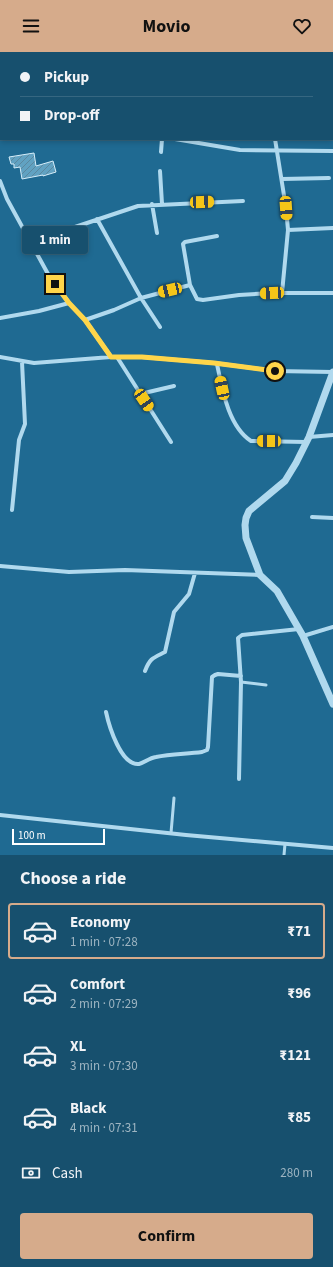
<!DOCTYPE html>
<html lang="en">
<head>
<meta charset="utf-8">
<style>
  body { margin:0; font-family:"Source Sans 3",sans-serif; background:#205773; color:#f1f3f6; height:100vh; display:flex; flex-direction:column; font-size:15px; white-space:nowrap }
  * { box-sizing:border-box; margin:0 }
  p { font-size:13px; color:#9eb5c2 }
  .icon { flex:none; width:22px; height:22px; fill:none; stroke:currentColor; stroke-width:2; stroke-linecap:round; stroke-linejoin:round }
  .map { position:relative; height:803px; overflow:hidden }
  .panel { display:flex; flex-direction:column; background:#17506e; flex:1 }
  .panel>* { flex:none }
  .banner { position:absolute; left:0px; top:0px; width:333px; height:88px; box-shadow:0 2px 6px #0003,0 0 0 1px #366781; display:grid; align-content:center; height:88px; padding:0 20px; background:#17506e }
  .scale { position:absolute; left:12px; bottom:10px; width:93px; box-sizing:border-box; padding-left:4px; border:2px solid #fff; border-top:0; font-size:11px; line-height:14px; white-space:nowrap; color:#fff; -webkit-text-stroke:3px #1f6a92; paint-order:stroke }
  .end { position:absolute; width:18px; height:18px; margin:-9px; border:5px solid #ffd54a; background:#111; box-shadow:0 0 0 2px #111 }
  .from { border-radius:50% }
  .bubble { position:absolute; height:28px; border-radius:4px; background:#17506e; box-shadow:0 2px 6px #0003,0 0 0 1px #366781; font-size:13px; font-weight:700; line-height:28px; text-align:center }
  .car { position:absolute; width:12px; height:24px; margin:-12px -6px; border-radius:5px; box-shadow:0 0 3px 1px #0007; background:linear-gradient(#f5c518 24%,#345 0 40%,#f5c518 0 76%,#345 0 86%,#f5c518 0) }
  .banner b { display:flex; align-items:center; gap:14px; height:38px; font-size:15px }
  .banner b+b { border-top:1px solid #366781 }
  .banner i { width:10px; height:10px; background:#f1f3f6 }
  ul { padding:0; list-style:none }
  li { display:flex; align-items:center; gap:12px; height:56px; margin:0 8px 6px; padding:0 12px; border:2px solid transparent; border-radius:4px }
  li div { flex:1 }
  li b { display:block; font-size:15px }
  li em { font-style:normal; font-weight:700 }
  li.on { border-color:#d6ab8b }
  li>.icon { width:36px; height:36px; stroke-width:1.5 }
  h2 { padding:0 20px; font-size:18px; line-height:48px }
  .pay { display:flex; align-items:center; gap:10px; height:44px; padding:0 20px; font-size:15px }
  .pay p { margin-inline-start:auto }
  .cta { display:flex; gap:8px; margin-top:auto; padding:8px 20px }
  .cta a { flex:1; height:46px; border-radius:4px; background:#d6ab8b; color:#111; font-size:16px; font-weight:700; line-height:46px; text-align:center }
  header { display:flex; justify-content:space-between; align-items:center; height:52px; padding:0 20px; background:#d6ab8b; color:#111; font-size:18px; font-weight:700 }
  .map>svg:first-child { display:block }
  .building { fill:url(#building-hatch); stroke:#d6eefa }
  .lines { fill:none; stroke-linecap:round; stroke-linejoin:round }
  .service { stroke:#b0d9ee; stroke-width:3 }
  .minor { stroke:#b0d9ee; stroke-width:4 }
  .tertiary { stroke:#b0d9ee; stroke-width:7 }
  .route { stroke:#ffd54a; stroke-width:5 }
</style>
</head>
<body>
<header><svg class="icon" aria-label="menu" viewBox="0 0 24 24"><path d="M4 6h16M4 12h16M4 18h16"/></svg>Movio<svg class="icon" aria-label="heart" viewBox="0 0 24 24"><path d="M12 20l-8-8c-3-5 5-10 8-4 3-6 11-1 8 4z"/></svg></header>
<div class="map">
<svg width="333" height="803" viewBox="0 0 333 803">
  <defs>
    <pattern id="building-hatch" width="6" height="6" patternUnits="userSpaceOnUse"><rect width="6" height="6" fill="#61a2c2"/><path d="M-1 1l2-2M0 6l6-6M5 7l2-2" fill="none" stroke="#5b889f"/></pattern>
  </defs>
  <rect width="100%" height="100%" fill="#1f6a92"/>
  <!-- building -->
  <path class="building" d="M34 101 36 114 53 109 56 120 43 124V123L22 127 20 115 14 116V112H11L9 105Z"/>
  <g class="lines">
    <!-- service -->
    <path class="service" d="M241 630 266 633
      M171 781 174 746
      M284 803 285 792"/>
    <!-- minor -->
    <path class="minor" d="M36 0V1
      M167 0V1
      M230 1V0
      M332 44H333
      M175 87 240 98 333 99
      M275 87 286 156 288 178 282 241
      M161 100 162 87
      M160 119 162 152
      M282 127 329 126
      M0 129 7 147 48 222 69 251 85 268 111 305
      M152 152 157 181
      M97 167 141 246 160 275
      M288 178 333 176
      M217 184 185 190 183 192 190 233 197 247 203 248 239 243 272 241H333
      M30 190 138 154 243 149
      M0 266 39 259 69 251
      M85 268 114 258 141 246 190 233
      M0 305 34 311 111 305H142L214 311 275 319 333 320
      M117 305 171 390
      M217 312C222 336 228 374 251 389L306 390
      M140 342 174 334
      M309 385 333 383
      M12 458 19 388 25 372 22 310
      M312 465 333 466
      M0 514 69 520 125 518 260 523
      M303 584 333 575
      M145 619C150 606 153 606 165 600L174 560 189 542 195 521
      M106 660C109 674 121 714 139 712 144 711 149 706 156 705 170 702 186 702 202 700L207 698 208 695 212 625 215 623 218 622 241 624
      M239 727 241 630 238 586 242 583 299 577
      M0 763 186 783 333 796"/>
    <!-- tertiary -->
    <path class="tertiary" d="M333 320 309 385 296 411 285 429 249 459 246 466 245 473 246 486 260 523 277 539 303 584 333 652"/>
  </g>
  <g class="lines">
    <!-- route -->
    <path class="route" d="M55 232 69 251 85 268 111 305H142L214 311 275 319"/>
  </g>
</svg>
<div class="scale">100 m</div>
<i class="end from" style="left:275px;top:319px"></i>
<i class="end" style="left:55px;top:232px"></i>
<div class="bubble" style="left:22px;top:174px;width:66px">1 min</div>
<i class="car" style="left:202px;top:150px;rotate:88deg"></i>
<i class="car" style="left:286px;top:156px;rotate:176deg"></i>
<i class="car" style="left:170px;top:238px;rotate:257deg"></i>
<i class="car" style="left:272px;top:241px;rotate:267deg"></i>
<i class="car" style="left:222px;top:336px;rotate:348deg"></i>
<i class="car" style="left:144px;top:348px;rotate:146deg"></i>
<i class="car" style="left:269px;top:389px;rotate:271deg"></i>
<div class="banner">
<b><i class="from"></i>Pickup</b>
<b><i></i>Drop-off</b>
</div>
</div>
<section class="panel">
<h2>Choose a ride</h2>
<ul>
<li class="on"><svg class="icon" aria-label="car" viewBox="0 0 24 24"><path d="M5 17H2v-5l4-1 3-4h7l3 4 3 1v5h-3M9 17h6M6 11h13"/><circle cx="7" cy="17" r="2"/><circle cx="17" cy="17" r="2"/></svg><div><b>Economy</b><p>1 min · 07:28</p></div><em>₹71</em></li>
<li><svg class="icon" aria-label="car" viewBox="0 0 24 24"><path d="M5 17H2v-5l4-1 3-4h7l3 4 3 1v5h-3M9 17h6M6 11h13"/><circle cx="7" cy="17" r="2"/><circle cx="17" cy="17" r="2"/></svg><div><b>Comfort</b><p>2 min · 07:29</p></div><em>₹96</em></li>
<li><svg class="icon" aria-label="car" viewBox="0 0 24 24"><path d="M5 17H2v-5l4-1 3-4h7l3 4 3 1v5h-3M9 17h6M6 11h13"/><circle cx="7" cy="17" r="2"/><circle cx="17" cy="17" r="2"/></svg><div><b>XL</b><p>3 min · 07:30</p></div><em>₹121</em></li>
<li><svg class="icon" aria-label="car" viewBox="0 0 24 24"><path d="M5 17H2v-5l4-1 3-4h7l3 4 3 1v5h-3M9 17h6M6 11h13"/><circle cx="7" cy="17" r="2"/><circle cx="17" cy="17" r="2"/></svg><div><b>Black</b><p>4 min · 07:31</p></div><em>₹85</em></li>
</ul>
<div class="pay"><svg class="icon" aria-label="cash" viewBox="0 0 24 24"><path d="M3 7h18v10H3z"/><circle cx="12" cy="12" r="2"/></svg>Cash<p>280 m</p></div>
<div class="cta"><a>Confirm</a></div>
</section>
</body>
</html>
